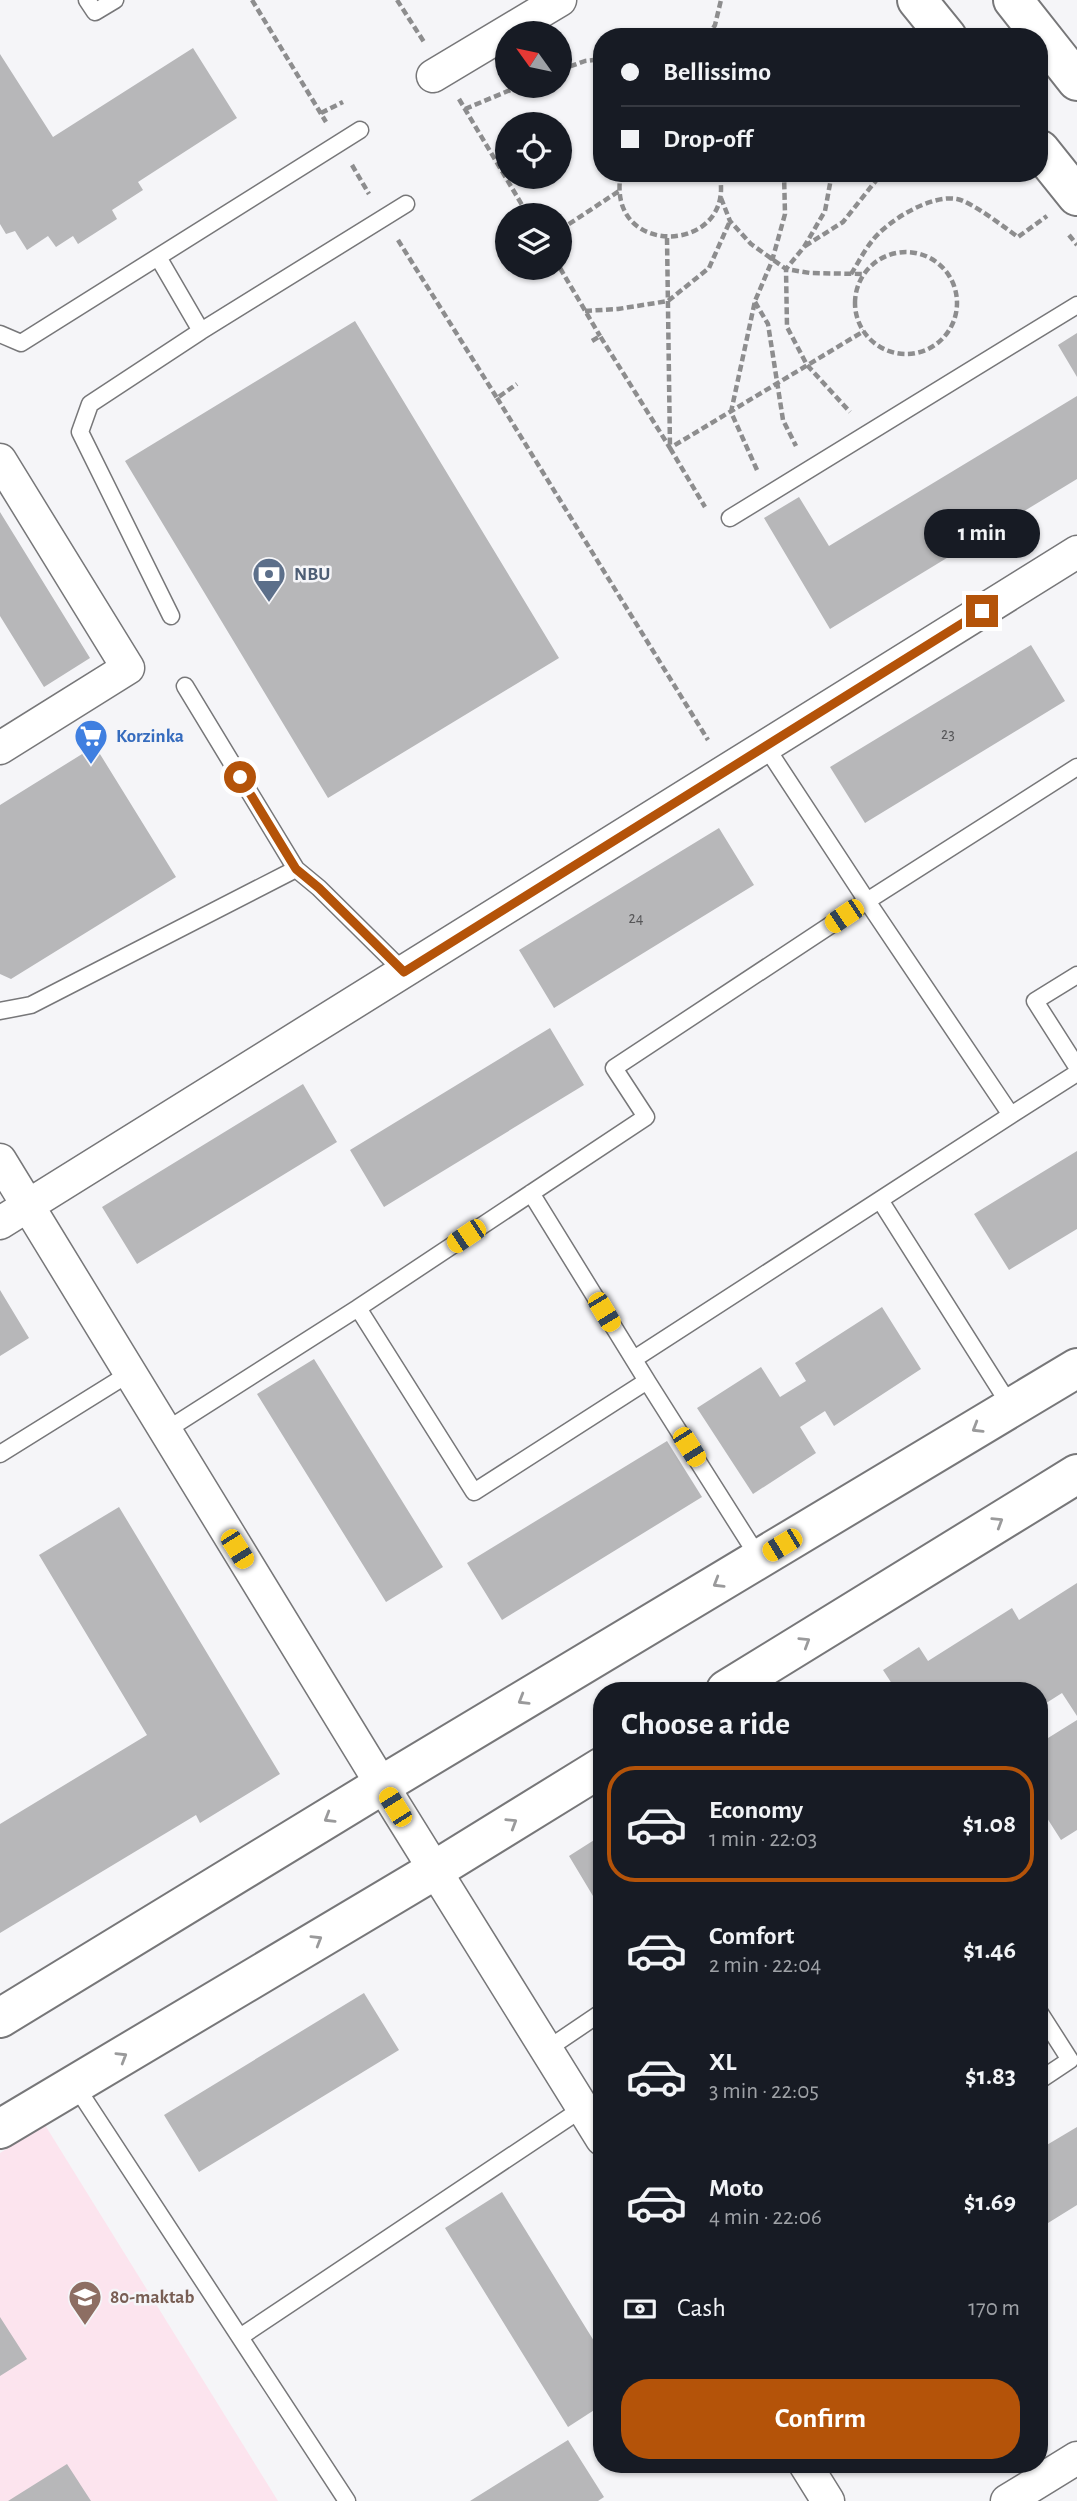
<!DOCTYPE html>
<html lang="en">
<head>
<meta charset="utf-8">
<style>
  body { margin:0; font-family:"Alegreya Sans",sans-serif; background:#20242c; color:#f1f3f6; height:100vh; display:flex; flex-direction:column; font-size:26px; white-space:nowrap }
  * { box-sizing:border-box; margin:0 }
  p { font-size:23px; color:#9ea1a6 }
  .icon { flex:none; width:38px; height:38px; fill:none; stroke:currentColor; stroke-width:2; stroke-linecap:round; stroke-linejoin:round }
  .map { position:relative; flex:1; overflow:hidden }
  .sheet { position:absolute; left:593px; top:1682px; width:455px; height:791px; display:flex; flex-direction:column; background:#171b24; border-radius:28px; box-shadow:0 2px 5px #0004 }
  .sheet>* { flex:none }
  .top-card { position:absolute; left:593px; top:28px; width:455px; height:154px; border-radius:28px; box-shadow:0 2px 5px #0004; display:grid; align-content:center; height:154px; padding:0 28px; background:#171b24 }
  .needle { width:46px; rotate:303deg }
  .tools { position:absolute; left:495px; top:21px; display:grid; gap:14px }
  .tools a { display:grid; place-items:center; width:77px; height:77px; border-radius:50%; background:#171b24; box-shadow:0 2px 5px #0004; font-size:35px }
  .end { position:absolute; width:32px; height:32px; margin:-16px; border:9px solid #b45309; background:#fff; box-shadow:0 0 0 4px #fff }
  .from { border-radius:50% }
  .bubble { position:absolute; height:49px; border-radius:24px; background:#171b24; box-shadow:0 2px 5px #0004; font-size:23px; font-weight:700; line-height:49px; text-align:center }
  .car { position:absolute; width:21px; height:42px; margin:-21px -10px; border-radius:9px; box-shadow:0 0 5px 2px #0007; background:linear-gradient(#f5c518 24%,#345 0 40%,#f5c518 0 76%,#345 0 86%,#f5c518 0) }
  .top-card b { display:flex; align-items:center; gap:24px; height:66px; font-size:26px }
  .top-card b+b { border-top:2px solid #363941 }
  .top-card i { width:18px; height:18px; background:#f1f3f6 }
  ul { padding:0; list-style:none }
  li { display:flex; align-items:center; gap:21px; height:116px; margin:0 14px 10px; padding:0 14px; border:4px solid transparent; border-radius:28px }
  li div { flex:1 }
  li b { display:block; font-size:26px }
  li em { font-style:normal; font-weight:700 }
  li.current { border-color:#b45309 }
  li>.icon { width:63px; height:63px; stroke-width:1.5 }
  h2 { padding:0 28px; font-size:32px; line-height:84px }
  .pay { display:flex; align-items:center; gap:18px; height:77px; padding:0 28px; font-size:26px }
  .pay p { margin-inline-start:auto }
  .primary-button { display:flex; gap:14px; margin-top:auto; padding:14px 28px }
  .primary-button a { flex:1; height:80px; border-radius:28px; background:#b45309; color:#fff; font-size:28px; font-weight:700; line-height:80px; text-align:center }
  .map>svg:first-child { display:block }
  .education { fill:#fce4ee }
  .building { fill:#b7b7b9 }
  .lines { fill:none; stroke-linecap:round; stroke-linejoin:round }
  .service-casing { stroke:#777779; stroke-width:19 }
  .minor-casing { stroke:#777779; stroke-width:35 }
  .tertiary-casing { stroke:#777779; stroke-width:42 }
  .path { stroke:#8d8d8e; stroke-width:4.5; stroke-dasharray:7 3.5; stroke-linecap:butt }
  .service { stroke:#fff; stroke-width:16 }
  .minor { stroke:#fff; stroke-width:32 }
  .tertiary { stroke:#fff; stroke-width:38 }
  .oneway { stroke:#9a9a9b }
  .route { stroke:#b45309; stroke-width:9 }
  .labels { text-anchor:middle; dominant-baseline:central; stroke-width:5; stroke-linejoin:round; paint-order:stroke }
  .number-label { font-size:16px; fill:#565658 }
  .service-label { font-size:19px; font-weight:bold; fill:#4e5e75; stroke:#f5f5f8; text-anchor:start }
  .shop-label { font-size:19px; font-weight:bold; fill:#366cbe; stroke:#f5f5f8; text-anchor:start }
  .education-label { font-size:19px; font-weight:bold; fill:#785e54; stroke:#f5f5f8; text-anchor:start }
</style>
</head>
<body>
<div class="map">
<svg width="1077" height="2501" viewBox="0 0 1077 2501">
  <rect width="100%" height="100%" fill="#f5f5f8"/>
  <!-- education -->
  <path class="education" d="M45 2125 278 2501H0V2153Z"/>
  <!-- building -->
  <path class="building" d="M193 48 237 118 138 182 143 190 112 210 117 219 78 244 73 236 56 247 48 236 27 250 15 231 6 234 0 224V54L53 137Z
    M355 321 559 658 328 798 125 461Z
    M1077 333V377L1058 345Z
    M1077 396V479L830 629 764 518 799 497 829 546Z
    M0 512 90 658 44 687 0 616Z
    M1031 645 1065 701 865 823 830 767Z
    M95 746 176 877 11 979 0 974V805Z
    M719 828 754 885 554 1008 519 950Z
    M550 1028 584 1085 384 1207 350 1150Z
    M303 1084 337 1142 137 1264 102 1207Z
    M1077 1151V1229L1009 1270 974 1214Z
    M0 1290 29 1338 0 1356Z
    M882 1307 921 1369 834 1426 825 1411 800 1427 816 1453 753 1494 697 1408 761 1367 780 1397 806 1381 795 1363Z
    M314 1359 443 1567 386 1602 257 1394Z
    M667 1441 702 1497 502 1620 467 1563Z
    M119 1507 280 1774 200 1823 196 1815 0 1933V1824L147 1735 39 1555Z
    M1077 1583V1716L1062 1693 1040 1707V1690H896L883 1670 919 1647 928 1661 1012 1608 1019 1620Z
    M1077 1720V1830L1061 1840 1040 1807V1743Z
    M602 1835V1911L569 1856Z
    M364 1993 399 2050 199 2172 164 2115Z
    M1077 2127V2205L1040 2228V2149Z
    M502 2192 602 2354V2405L568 2427 445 2228Z
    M0 2317 27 2359 0 2376Z
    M568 2440 604 2497 598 2501H470Z
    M67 2464 91 2501H8Z"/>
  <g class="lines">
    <defs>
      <path id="service" d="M87 0 95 12 115 0
        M158 257 201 331
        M0 334 21 343 360 130
        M730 518 1077 305
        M171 616 80 432 90 404 201 331 406 204
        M185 686 296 869
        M1077 975 1035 1001 1077 1067
        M0 1011 31 1005 296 869 319 888 404 972
        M1011 1115 1077 1073
        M531 1193 647 1381
        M880 1200 1011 1407
        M358 1308 646 1117 614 1068 867 901 766 747
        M634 1359 1011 1115 867 901 1077 767
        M165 1431 358 1308 474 1492 647 1381 759 1558
        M0 1454 130 1373
        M1040 2013 1070 2060 1040 2080
        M546 2050 602 2012
        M75 2085 347 2501
        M240 2337 583 2108"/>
      <path id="minor" d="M433 76 560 0
        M0 460 128 668 0 748
        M0 1160 382 1785 602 2139
        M0 1223 1077 552
        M805 2464 828 2501
        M1007 2501 1077 2458"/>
      <path id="tertiary" d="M917 0 947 37
        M1013 0 1077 81
        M1040 150 1077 196
        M726 1690 1077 1474
        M0 2018 382 1785 1077 1368
        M0 2129 435 1870 602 1767"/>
    </defs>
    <!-- service casing -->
    <use href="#service" class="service-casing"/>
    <!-- minor casing -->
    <use href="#minor" class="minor-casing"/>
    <!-- tertiary casing -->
    <use href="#tertiary" class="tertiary-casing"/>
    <!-- path -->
    <path class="path" d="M252 0 326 122
      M397 0 424 42
      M708 37 715 25 721 0
      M842 37H844
      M560 70 585 61 602 59
      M459 99 528 215
      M465 109 520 86
      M321 113 343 102
      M352 165 369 194
      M621 173C604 261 739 254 719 173
      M832 173 825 211 804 247 786 269 787 327 807 365 850 412
      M721 198 730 221 751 244 786 269 810 273 864 274
      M560 230 619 191
      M1069 235 1077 245
      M667 238 670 448 705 507
      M398 240 497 398 517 384
      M805 246 843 222 882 173
      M855 303a51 51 0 1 1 102 0a51 51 0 1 1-102 0Z
      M560 268 600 336
      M851 274C858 263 864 251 872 241 887 221 931 194 957 199 972 202 1004 227 1018 237L1047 216
      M755 302 768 324 783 420 796 446
      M585 311 618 309 668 301 709 268 730 221
      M592 341 600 336 670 448 864 331
      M497 398 708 740
      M757 470 731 412 755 301 772 261 785 214 784 173"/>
    <!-- service -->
    <use href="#service" class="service"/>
    <!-- minor -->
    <use href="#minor" class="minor"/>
    <!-- tertiary -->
    <use href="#tertiary" class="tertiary"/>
  </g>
  <!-- one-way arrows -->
  <defs><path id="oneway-chevron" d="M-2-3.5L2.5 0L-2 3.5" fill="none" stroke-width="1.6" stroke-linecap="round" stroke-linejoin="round" transform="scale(1.75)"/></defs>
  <g class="oneway">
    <use href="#oneway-chevron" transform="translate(977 1428) rotate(149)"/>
    <use href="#oneway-chevron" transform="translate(998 1522) rotate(-32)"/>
    <use href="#oneway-chevron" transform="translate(718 1583) rotate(149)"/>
    <use href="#oneway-chevron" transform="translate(805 1642) rotate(-32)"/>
    <use href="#oneway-chevron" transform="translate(523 1700) rotate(149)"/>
    <use href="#oneway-chevron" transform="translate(329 1818) rotate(149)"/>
    <use href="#oneway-chevron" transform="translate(512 1823) rotate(-32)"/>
    <use href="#oneway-chevron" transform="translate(317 1940) rotate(-31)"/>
    <use href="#oneway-chevron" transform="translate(122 2057) rotate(-31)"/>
  </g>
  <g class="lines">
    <!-- route -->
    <path class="route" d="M240 777 296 869 319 888 404 972 982 611"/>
  </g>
  <!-- icons -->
  <defs>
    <symbol id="bank-pin" viewBox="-11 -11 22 30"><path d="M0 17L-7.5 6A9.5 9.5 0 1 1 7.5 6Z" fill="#5c6f8a" stroke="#f5f5f8"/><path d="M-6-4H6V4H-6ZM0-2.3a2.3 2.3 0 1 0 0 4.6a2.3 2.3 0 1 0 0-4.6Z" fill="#fff"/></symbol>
    <symbol id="supermarket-pin" viewBox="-11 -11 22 30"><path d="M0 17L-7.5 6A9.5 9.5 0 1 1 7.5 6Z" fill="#3f7fe0" stroke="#f5f5f8"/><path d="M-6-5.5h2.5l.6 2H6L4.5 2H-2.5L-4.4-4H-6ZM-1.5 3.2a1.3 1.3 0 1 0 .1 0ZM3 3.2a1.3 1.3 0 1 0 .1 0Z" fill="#fff"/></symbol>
    <symbol id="school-pin" viewBox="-11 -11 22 30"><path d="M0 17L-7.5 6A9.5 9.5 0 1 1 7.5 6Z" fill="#8d6e63" stroke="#f5f5f8"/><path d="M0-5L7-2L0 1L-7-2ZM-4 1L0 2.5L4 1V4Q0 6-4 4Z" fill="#fff"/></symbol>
  </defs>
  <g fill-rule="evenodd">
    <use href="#bank-pin" x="250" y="555" width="38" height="52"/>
    <use href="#supermarket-pin" x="72" y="717" width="38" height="52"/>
    <use href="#school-pin" x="66" y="2278" width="38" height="52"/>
  </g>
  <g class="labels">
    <!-- number labels -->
    <g class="number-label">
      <text x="948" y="734">23</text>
      <text x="636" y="918">24</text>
    </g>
    <!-- service labels -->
    <g class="service-label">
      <text x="294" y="574">NBU</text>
    </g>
    <!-- shop labels -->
    <g class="shop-label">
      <text x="116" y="736">Korzinka</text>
    </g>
    <!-- education labels -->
    <g class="education-label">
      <text x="110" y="2297">80-maktab</text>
    </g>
  </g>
</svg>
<div class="tools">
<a><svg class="needle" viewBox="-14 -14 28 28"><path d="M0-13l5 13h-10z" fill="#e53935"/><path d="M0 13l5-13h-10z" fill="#9ea1a6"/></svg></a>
<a><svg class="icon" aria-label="locate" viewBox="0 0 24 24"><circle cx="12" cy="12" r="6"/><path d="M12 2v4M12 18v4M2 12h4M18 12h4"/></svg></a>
<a><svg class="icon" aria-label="layers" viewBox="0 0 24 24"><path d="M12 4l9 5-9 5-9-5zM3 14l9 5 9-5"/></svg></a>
</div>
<i class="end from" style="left:240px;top:777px"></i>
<i class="end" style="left:982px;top:611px"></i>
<div class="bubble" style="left:924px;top:509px;width:116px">1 min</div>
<i class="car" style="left:844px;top:916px;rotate:236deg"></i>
<i class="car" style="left:466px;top:1236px;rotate:236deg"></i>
<i class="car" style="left:604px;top:1312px;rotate:149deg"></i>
<i class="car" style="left:689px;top:1447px;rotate:148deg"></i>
<i class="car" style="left:782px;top:1545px;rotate:239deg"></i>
<i class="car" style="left:237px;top:1549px;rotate:148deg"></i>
<i class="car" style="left:395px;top:1807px;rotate:328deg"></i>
<div class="top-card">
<b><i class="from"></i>Bellissimo</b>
<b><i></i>Drop-off</b>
</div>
<section class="sheet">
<h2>Choose a ride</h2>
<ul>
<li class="current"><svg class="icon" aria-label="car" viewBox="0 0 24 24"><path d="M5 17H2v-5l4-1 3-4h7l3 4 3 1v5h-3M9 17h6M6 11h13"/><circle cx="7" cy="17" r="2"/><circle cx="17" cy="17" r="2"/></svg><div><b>Economy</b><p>1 min · 22:03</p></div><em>$1.08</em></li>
<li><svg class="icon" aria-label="car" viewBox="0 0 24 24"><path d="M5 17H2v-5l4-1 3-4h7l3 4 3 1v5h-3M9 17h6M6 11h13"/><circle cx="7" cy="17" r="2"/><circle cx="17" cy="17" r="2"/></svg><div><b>Comfort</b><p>2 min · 22:04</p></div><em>$1.46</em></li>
<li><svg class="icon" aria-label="car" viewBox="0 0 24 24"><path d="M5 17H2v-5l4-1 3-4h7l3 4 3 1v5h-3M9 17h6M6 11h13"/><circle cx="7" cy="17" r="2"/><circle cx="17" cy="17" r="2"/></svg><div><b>XL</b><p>3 min · 22:05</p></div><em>$1.83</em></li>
<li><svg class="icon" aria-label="car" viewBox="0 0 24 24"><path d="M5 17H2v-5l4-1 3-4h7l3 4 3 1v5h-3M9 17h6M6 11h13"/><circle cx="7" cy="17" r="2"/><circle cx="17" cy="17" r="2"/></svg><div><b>Moto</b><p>4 min · 22:06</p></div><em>$1.69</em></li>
</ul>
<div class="pay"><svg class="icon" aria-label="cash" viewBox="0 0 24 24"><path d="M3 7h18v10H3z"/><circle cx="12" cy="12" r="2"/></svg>Cash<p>170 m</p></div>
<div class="primary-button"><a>Confirm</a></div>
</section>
</div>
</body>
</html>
